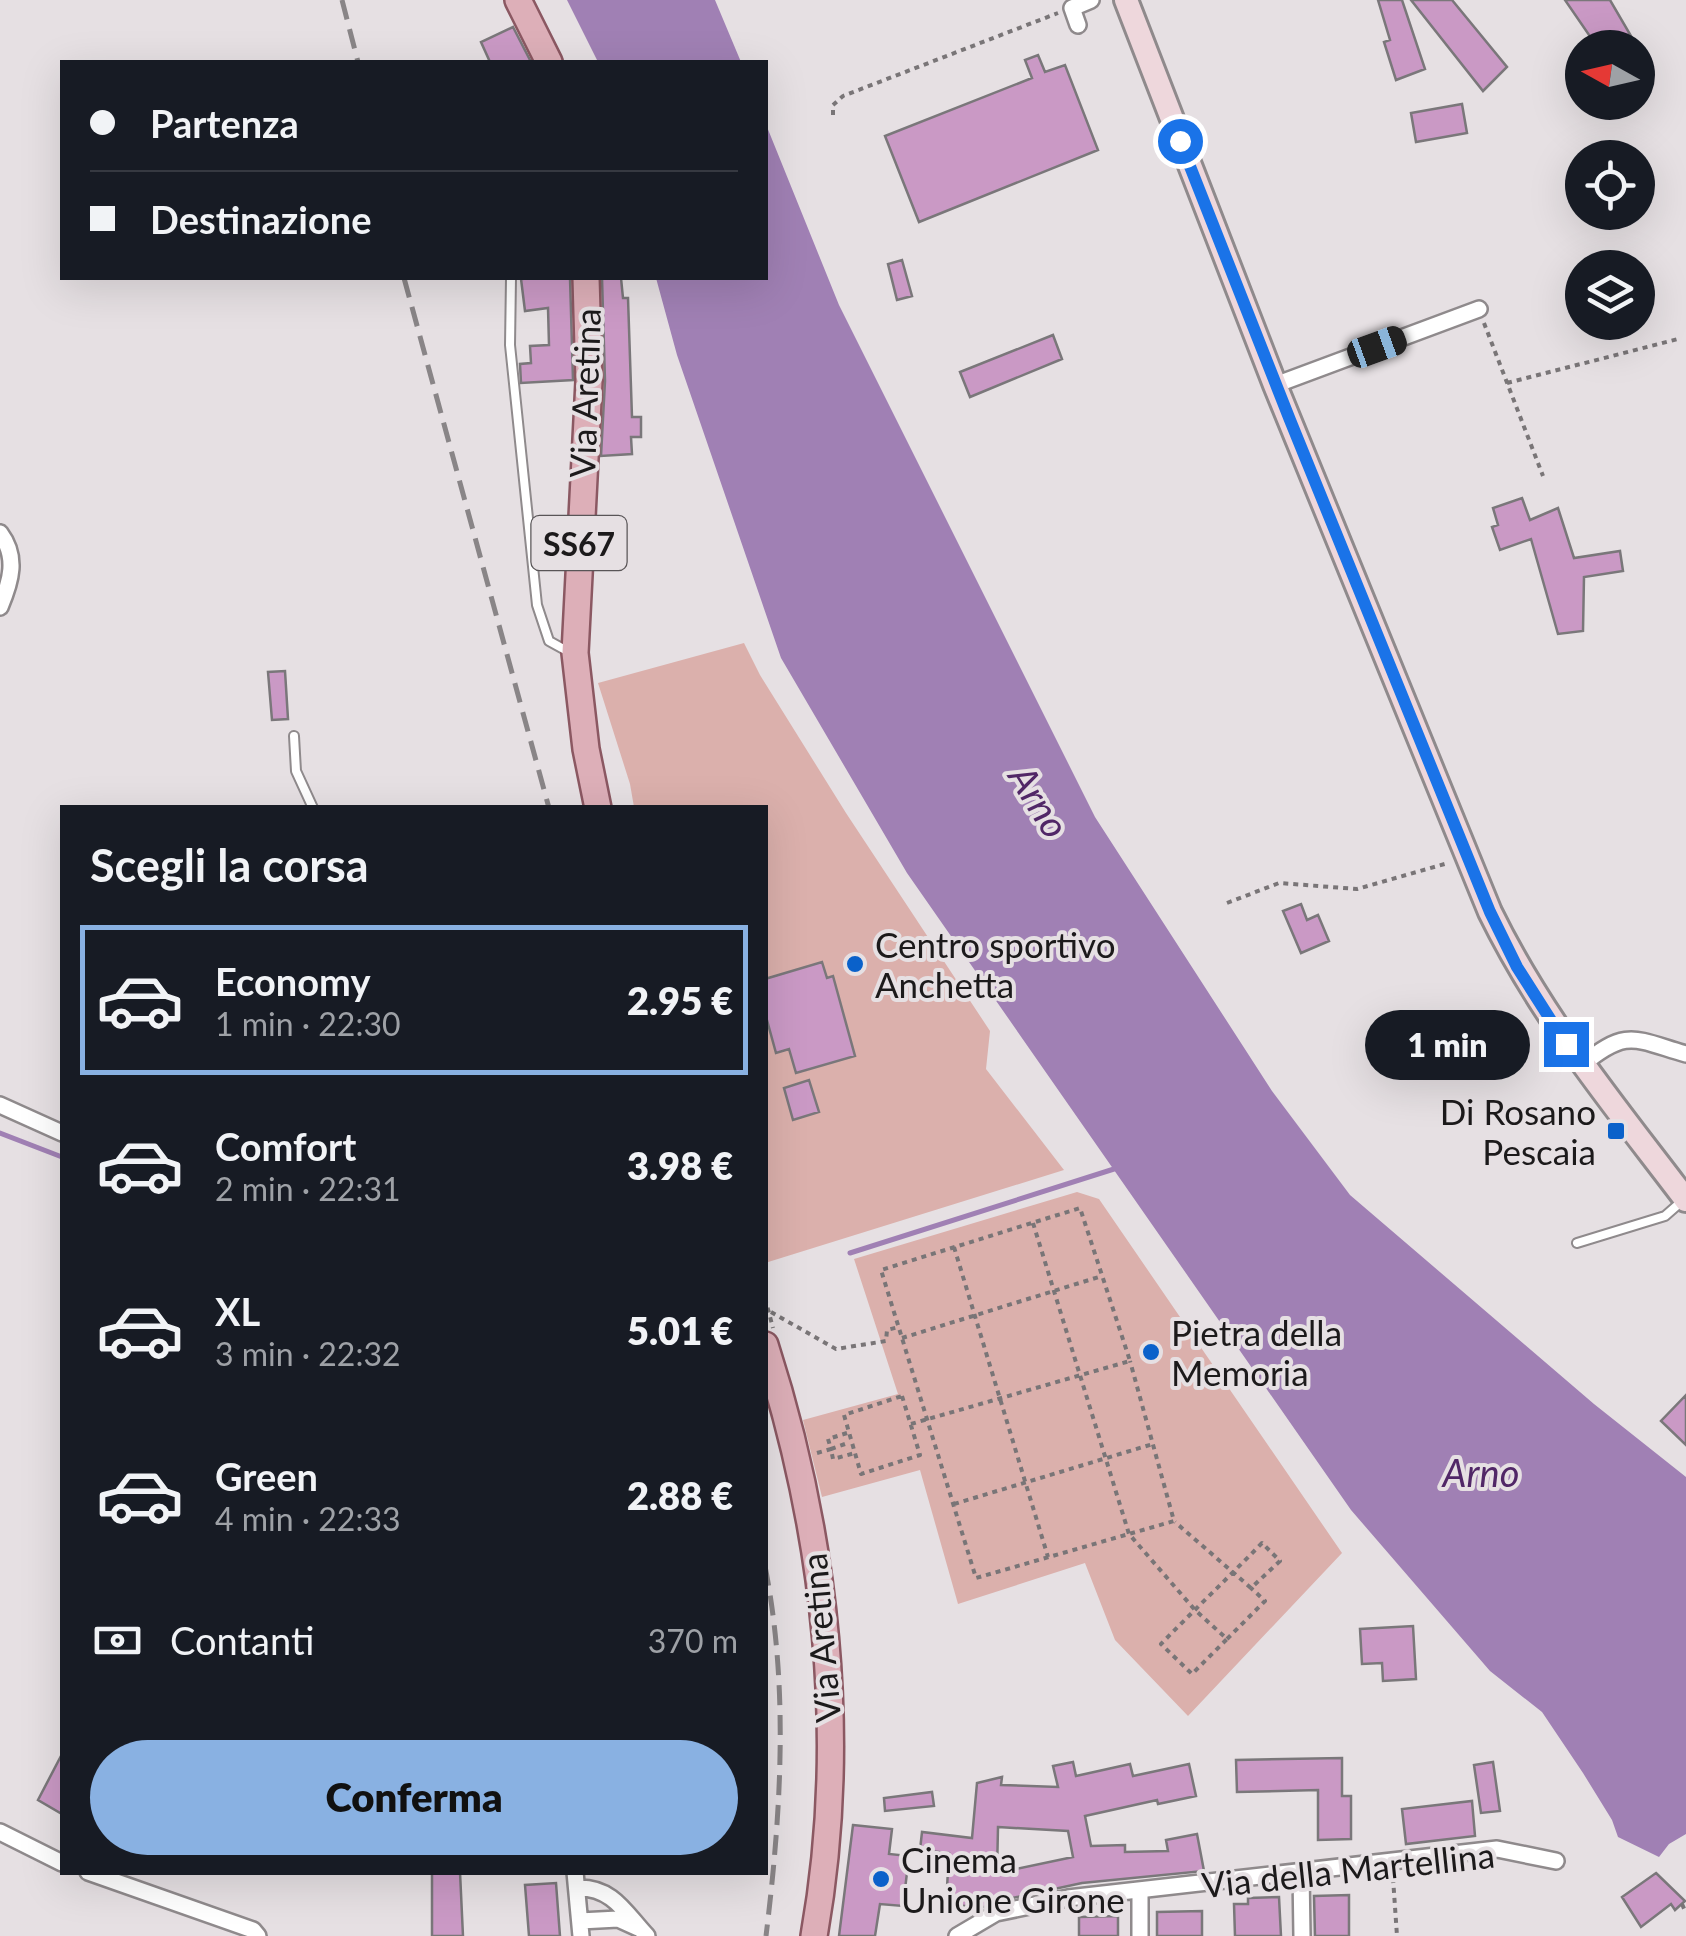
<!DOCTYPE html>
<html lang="it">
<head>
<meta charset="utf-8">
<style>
  body { margin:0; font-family:Lato,sans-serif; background:#20242c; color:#f1f3f6; height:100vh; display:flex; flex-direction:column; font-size:38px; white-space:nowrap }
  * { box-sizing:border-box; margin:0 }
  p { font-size:32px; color:#9ea1a6 }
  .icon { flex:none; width:55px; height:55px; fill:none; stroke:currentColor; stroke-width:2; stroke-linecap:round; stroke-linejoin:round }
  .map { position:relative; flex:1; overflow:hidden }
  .sheet { position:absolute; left:60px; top:805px; width:708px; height:1070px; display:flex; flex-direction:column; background:#171b24; border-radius:0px; box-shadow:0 10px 40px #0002 }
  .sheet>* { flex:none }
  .guide { position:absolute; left:60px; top:60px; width:708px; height:220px; border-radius:0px; box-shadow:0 10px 40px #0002; display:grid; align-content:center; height:220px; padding:0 30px; background:#171b24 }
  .needle { width:65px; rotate:278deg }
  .tools { position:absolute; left:1565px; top:30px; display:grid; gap:20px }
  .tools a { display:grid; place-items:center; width:90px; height:90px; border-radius:50%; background:#171b24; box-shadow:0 10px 40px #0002; font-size:50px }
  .end { position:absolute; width:45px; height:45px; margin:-22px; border:12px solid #1a73e8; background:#fff; box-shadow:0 0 0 5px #fff }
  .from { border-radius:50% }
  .bubble { position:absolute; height:70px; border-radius:35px; background:#171b24; box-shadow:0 10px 40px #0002; font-size:32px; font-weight:800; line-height:70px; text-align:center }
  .car { position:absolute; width:30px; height:60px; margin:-30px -15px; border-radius:12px; box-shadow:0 0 8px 2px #0007; background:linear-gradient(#222 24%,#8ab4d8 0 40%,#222 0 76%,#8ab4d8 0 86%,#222 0) }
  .guide b { display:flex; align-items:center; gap:35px; height:95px; font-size:38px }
  .guide b+b { border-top:2px solid #363941 }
  .guide i { width:25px; height:25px; background:#f1f3f6 }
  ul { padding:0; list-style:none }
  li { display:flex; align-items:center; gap:30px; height:150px; margin:0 20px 15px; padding:0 10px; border:5px solid transparent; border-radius:0px }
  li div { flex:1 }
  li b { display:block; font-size:38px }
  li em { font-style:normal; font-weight:800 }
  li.selected { border-color:#89b1e2 }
  li>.icon { width:90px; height:90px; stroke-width:1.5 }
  h2 { padding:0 30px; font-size:45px; line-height:120px }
  .pay { display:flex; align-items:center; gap:25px; height:110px; padding:0 30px; font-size:38px }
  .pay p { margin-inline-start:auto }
  .button { display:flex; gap:20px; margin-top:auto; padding:20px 30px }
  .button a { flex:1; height:115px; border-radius:60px; background:#89b1e2; color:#111; font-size:40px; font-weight:800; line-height:115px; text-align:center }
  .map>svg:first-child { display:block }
  .green { fill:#dbb0ac }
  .water { fill:#a080b4 }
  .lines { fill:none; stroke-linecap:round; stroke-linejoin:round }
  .stream { stroke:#a080b4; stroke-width:5 }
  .building { fill:#ca99c5; stroke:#7a777a; stroke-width:2.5; fill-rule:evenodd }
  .service-casing { stroke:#8f8a8c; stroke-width:12 }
  .minor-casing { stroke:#8f8a8c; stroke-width:20 }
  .secondary-casing { stroke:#8f8a8c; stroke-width:28 }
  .primary-casing { stroke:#8b5862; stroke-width:30 }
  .path { stroke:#797577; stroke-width:4; stroke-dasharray:5 5; stroke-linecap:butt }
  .service { stroke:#fff; stroke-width:8 }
  .minor { stroke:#fff; stroke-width:15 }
  .secondary { stroke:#eed7dc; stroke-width:22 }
  .primary { stroke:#ddafb8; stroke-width:25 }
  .rail { stroke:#898587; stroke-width:5; stroke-dasharray:20 10; stroke-linecap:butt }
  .route { stroke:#1a73e8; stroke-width:12 }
  .poi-dot { fill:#0a61ca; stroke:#e6e0e3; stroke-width:4 }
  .labels { text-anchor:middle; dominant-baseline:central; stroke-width:8; stroke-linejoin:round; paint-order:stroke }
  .shield { fill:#e6e0e3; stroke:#595557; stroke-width:2.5 }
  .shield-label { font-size:32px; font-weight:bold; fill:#1c1a1b }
  .street-label { font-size:35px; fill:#1c1a1b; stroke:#e6e0e3 }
  .poi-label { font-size:35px; fill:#1c1a1b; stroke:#e6e0e3; text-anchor:start }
  .water-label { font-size:38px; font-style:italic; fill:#512767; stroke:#e6e0e3 }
</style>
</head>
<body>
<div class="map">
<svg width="1686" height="1936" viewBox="0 0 1686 1936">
  <rect width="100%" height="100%" fill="#e6e0e3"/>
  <!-- green -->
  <path class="green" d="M744 643 760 675 846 813 990 1031 986 1069 1064 1170 765 1263V808L634 807 630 784 598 683Z
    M1077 1192 1099 1199 1342 1553 1188 1716 1115 1640 1085 1563 958 1604 920 1470 822 1497 803 1420 898 1394 854 1259Z"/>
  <!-- water -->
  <path class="water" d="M567 0H715L741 62H598Z
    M765 122 839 305 1095 817 1272 1091 1350 1195 1594 1404 1686 1477V1834L1669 1844 1659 1857 1618 1837 1612 1820 1583 1773 1542 1712 1490 1671 1351 1510 907 873 781 658 677 355 656 278H765Z"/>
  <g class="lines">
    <!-- stream -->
    <path class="stream" d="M0 1133 62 1157
      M850 1253 1114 1169"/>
  </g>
  <!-- building -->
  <path class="building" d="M1378 0H1402L1425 69 1396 80 1384 42 1390 40Z
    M1411 0H1452L1507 67 1483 91Z
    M1565 0H1610L1638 48H1598Z
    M513 27 531 62H490L481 42Z
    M1038 55 1045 72 1065 65 1098 150 919 222 885 136 1032 78 1025 60Z
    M1462 104 1467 133 1416 142 1411 113Z
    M902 260 912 296 897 300 888 264Z
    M535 278H570L573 380 521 383 520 364 531 363 530 346 549 345 548 308 525 311 521 279Z
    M602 278H621L623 298H628L632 417H641V437H631L632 454 601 456 605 381Z
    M1053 335 1062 359 970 397 960 372Z
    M1522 498 1530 520 1558 508 1574 558 1620 551 1623 571 1584 577 1583 631 1558 634 1531 539 1500 550 1492 527 1498 525 1493 508Z
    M285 671 288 719 272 720 268 672Z
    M1301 904 1307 920 1318 915 1329 941 1301 953 1283 911Z
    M822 962 827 978 833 976 855 1056 796 1073 789 1049 776 1053 765 1013V979Z
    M809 1080 819 1112 793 1120 784 1088Z
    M1686 1395V1445L1661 1421Z
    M1413 1626 1416 1679 1383 1681 1382 1663 1362 1664 1360 1629Z
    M62 1754V1814L38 1800Z
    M1342 1758V1796H1351V1839L1318 1840V1790L1237 1792 1236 1760Z
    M1073 1762 1076 1776 1130 1764 1133 1776 1189 1764 1196 1796 1158 1804 1157 1800 1085 1816 1091 1846 1125 1845V1852L1168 1851 1166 1840 1197 1834 1204 1871 1082 1883 994 1902 984 1907 946 1905 949 1853 920 1850 922 1832 972 1838 977 1783 1002 1777 1001 1785 1058 1787 1053 1766ZM998 1827 1068 1831 1073 1857 997 1873Z
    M1493 1762 1500 1811 1481 1813 1474 1765Z
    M932 1792 934 1806 885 1811 884 1798Z
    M1472 1801 1475 1836 1406 1844 1402 1809Z
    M853 1825 892 1829 889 1854 909 1856 903 1906 880 1904 875 1936H839Z
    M432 1872H460L463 1936H432Z
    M1656 1873 1685 1901 1675 1910 1671 1904 1641 1927 1622 1897Z
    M556 1883 560 1936H529L525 1885Z
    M1349 1895V1936H1315L1314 1896Z
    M1279 1897 1281 1936H1235L1234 1904H1248V1898Z
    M1202 1911V1936H1157V1912Z
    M1118 1916V1936H1079V1917Z"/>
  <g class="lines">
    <defs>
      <path id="service" d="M511 278 510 345 537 605 549 641 569 652
        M294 736 296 771 313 808
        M1577 1243 1665 1216 1681 1202"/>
      <path id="minor" d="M1078 25 1072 8 1091 0
        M1275 385 1479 309
        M0 533C18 557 11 581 0 607
        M1582 1065C1627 1028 1634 1039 1686 1054
        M0 1105 62 1133
        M0 1832 62 1863
        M88 1872 253 1930 258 1936
        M575 1872 581 1936
        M1301 1872 1302 1936
        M578 1888C613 1887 626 1914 647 1936
        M1140 1892V1936
        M580 1921 618 1919 638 1928
        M957 1936 996 1913 1068 1898 1497 1849 1556 1861"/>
      <path id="secondary" d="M1126 0 1275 385 1490 912C1543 1020 1614 1105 1686 1200"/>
      <path id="primary" d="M518 0 549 62
        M586 278 589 381 575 653 586 749 598 808
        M765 1345C826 1534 849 1739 814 1936"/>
    </defs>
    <!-- service casing -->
    <use href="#service" class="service-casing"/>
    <!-- minor casing -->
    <use href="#minor" class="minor-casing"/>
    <!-- secondary casing -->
    <use href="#secondary" class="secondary-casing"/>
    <!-- primary casing -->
    <use href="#primary" class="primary-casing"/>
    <!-- path -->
    <path class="path" d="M833 115V105L843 96 1058 13
      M1484 323 1543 476
      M1507 383 1678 339
      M1227 903 1279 883 1357 889 1448 863
      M1033 1223 1129 1534 1195 1610 1227 1639 1192 1674 1161 1644C1194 1610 1229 1577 1262 1543L1280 1561 1251 1588 1175 1522
      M954 1247 1048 1557
      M765 1298 773 1328
      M771 1312 836 1349 886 1341 887 1330 899 1327
      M902 1338 1102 1276
      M902 1396 920 1455 861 1474 844 1415Z
      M911 1424 928 1419C995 1400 1063 1380 1130 1361L1080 1208 881 1270 976 1578 1174 1521 1130 1361
      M845 1444 831 1449 833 1459 855 1453
      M817 1453 831 1449 828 1439 847 1433
      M954 1504 1153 1444
      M1227 1639 1265 1601 1251 1588
      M1393 1878 1397 1936
      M1682 1904 1686 1913"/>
    <!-- service -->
    <use href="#service" class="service"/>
    <!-- minor -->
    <use href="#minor" class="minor"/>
    <!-- secondary -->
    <use href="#secondary" class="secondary"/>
    <!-- primary -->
    <use href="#primary" class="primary"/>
    <!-- rail -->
    <path class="rail" d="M342 0 358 62
      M404 278 549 808
      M765 1566C789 1688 781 1813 766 1936"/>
  </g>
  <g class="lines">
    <!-- route -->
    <path class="route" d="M1180 141 1290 420 1490 912 1517 967 1566 1044"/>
  </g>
  <!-- markers -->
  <g class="poi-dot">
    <circle cx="855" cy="964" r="10"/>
    <rect x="1606" y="1121" width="20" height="20" rx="5"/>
    <circle cx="1151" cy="1352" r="10"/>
    <circle cx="881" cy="1879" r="10"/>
  </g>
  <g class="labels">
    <!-- shield labels -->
    <rect class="shield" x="531.5" y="516" width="95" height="54" rx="8"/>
    <g class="shield-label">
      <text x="579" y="543">SS67</text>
    </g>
    <!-- street labels -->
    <g class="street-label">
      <text transform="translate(584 393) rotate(-88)">Via Aretina</text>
      <text transform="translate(820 1638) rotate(-95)">Via Aretina</text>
      <text transform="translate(1348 1869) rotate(-6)">Via della Martellina</text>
    </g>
    <!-- poi labels -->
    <g class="poi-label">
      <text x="875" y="944">Centro sportivo<tspan x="875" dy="40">Anchetta</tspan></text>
      <text x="1596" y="1111" text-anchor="end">Di Rosano<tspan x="1596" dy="40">Pescaia</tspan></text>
      <text x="1171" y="1332">Pietra della<tspan x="1171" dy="40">Memoria</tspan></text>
      <text x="901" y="1859">Cinema<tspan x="901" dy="40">Unione Girone</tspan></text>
    </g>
    <!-- water labels -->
    <g class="water-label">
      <text transform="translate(1040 801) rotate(58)">Arno</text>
      <text x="1481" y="1472">Arno</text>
    </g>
  </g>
</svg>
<div class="tools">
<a><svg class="needle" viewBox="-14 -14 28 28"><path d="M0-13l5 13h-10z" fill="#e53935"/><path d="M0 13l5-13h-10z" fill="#9ea1a6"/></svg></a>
<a><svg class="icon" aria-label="locate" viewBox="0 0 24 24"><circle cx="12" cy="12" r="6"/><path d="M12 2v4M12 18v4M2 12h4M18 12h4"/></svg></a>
<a><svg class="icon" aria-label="layers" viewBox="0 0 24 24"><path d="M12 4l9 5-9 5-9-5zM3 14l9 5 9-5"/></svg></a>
</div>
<i class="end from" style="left:1180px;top:141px"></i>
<i class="end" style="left:1566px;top:1044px"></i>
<div class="bubble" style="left:1365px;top:1010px;width:165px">1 min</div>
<i class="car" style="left:1377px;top:347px;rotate:70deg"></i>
<div class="guide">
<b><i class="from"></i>Partenza</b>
<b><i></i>Destinazione</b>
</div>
<section class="sheet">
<h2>Scegli la corsa</h2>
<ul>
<li class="selected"><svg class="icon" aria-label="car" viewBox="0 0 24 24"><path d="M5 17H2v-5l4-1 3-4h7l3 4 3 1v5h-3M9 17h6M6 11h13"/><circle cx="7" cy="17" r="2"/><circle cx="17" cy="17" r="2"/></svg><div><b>Economy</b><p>1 min · 22:30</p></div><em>2.95 €</em></li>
<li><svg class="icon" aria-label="car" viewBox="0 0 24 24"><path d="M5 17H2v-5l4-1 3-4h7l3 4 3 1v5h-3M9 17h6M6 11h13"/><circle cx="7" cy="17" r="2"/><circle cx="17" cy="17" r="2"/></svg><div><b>Comfort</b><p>2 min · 22:31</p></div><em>3.98 €</em></li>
<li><svg class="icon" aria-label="car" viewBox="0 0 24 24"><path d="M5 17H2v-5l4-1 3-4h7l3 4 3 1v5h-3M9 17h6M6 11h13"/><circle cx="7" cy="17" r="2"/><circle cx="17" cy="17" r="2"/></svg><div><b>XL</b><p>3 min · 22:32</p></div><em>5.01 €</em></li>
<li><svg class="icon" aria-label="car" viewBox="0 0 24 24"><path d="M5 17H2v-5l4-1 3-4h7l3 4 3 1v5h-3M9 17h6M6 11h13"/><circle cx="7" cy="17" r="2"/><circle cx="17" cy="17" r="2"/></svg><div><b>Green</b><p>4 min · 22:33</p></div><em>2.88 €</em></li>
</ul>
<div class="pay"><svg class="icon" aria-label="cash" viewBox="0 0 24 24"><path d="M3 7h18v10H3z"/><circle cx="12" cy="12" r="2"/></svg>Contanti<p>370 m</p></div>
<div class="button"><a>Conferma</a></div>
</section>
</div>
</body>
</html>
